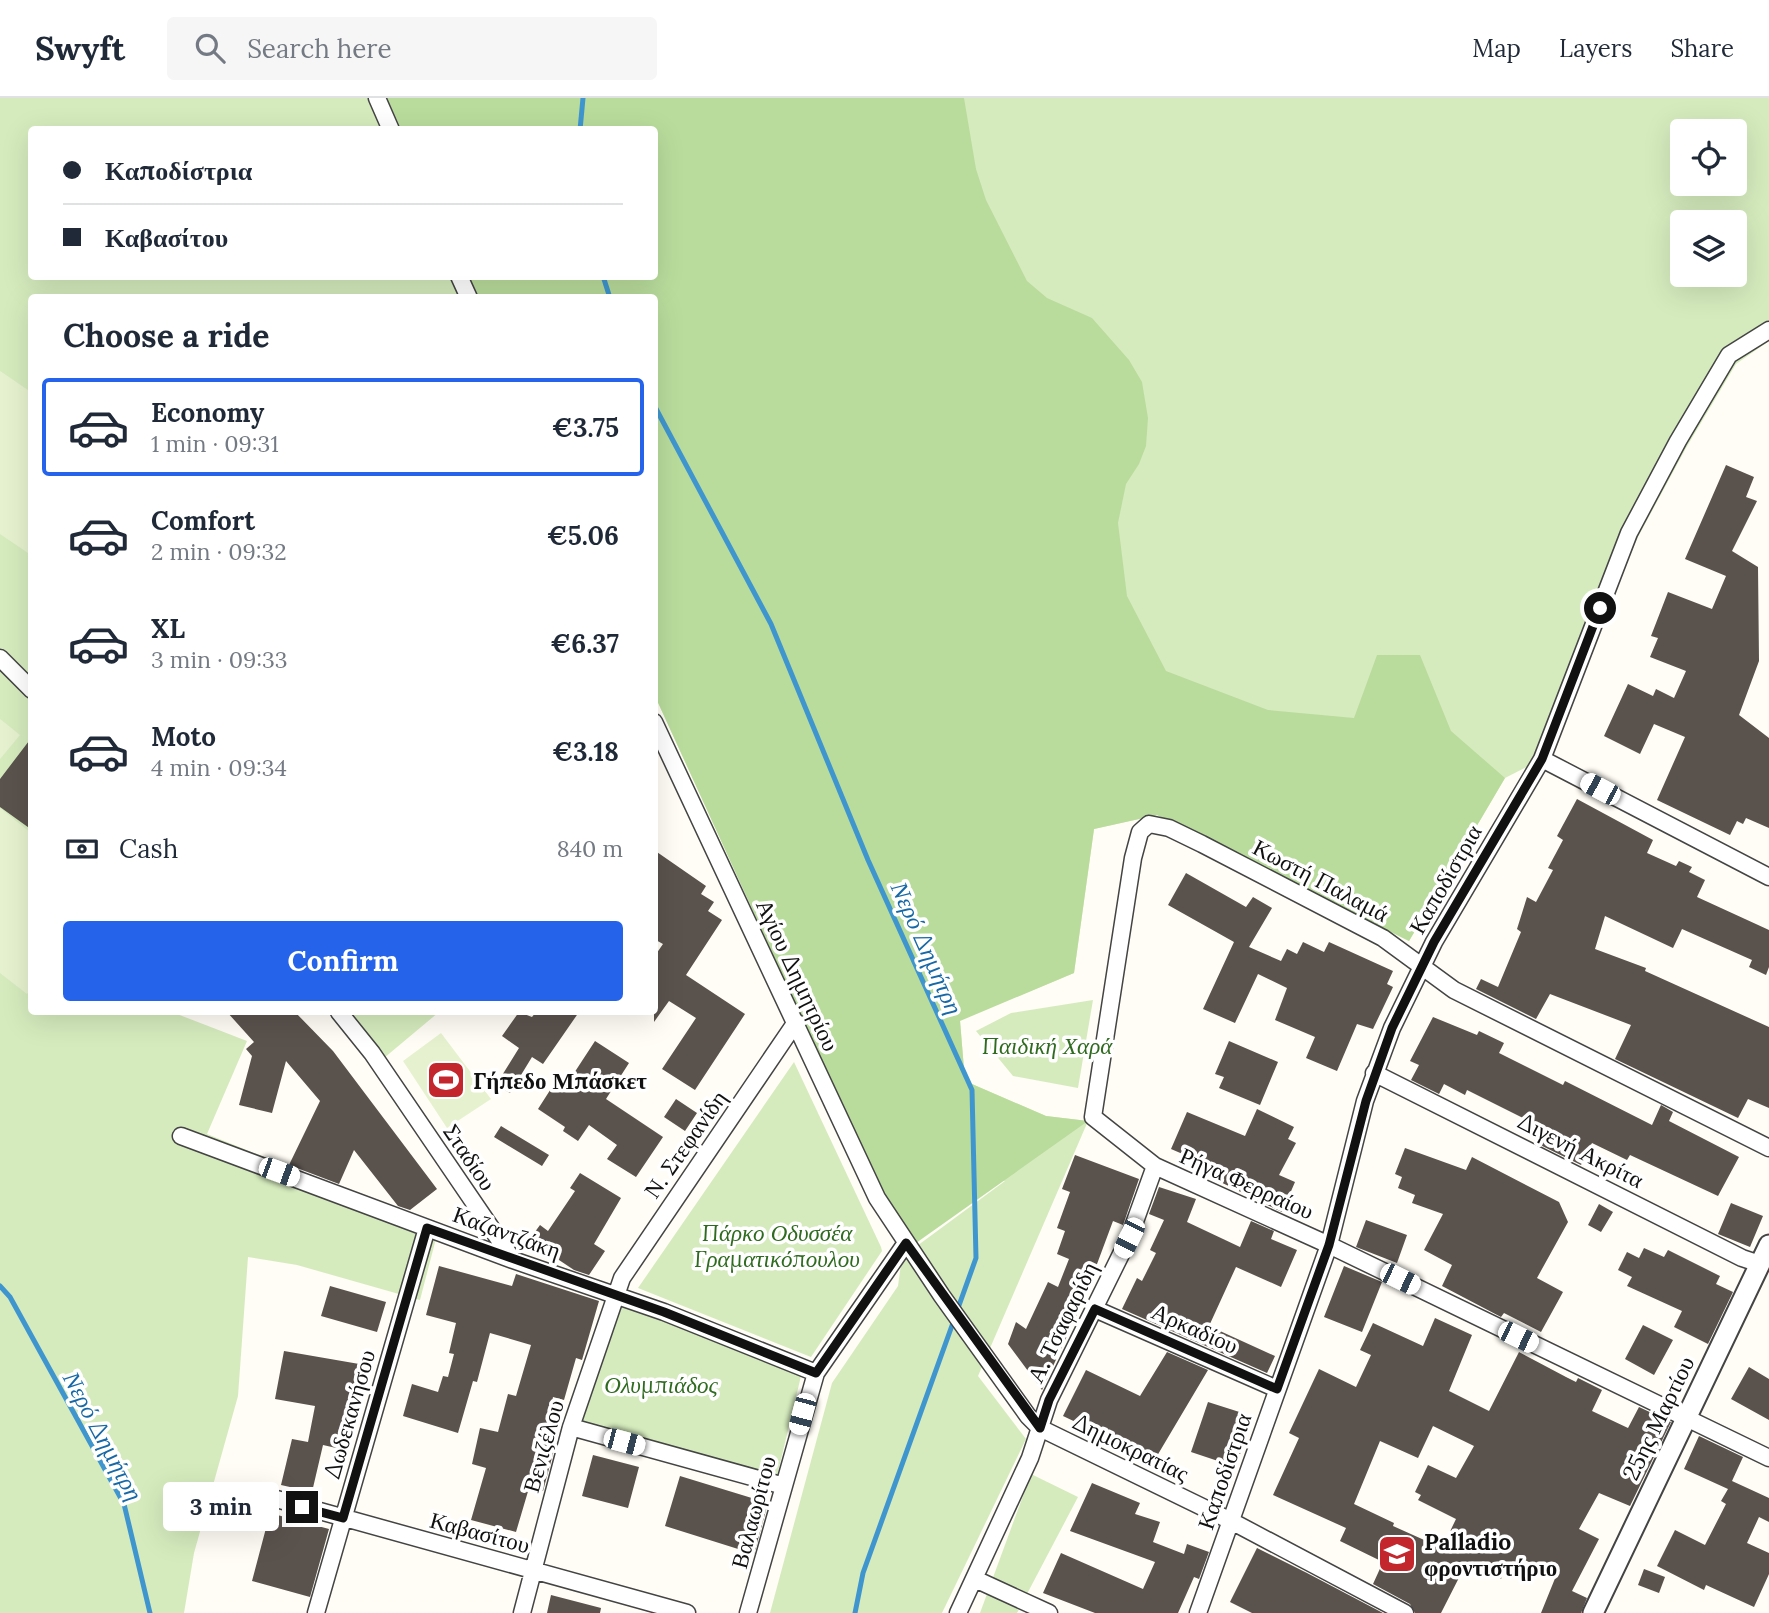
<!DOCTYPE html>
<html lang="en">
<head>
<meta charset="utf-8">
<style>
  body { margin:0; font-family:Lora,serif; background:#f6f6f7; color:#1f2937; height:100vh; display:flex; flex-direction:column; font-size:26px; white-space:nowrap }
  * { box-sizing:border-box; margin:0 }
  p { font-size:23px; color:#747a83 }
  .icon { flex:none; width:38px; height:38px; fill:none; stroke:currentColor; stroke-width:2; stroke-linecap:round; stroke-linejoin:round }
  .map { position:relative; flex:1; overflow:hidden }
  .side { position:absolute; left:28px; top:196px; width:630px; height:721px; display:flex; flex-direction:column; background:#fff; border-radius:7px; box-shadow:0 7px 28px #0002 }
  .side>* { flex:none }
  .banner { position:absolute; left:28px; top:28px; width:630px; height:154px; border-radius:7px; box-shadow:0 7px 28px #0002; display:grid; align-content:center; height:154px; padding:0 35px; background:#fff }
  .controls { position:absolute; left:1670px; top:21px; display:grid; gap:14px }
  .controls a { display:grid; place-items:center; width:77px; height:77px; border-radius:7px; background:#fff; box-shadow:0 7px 28px #0002; font-size:35px }
  .end { position:absolute; width:32px; height:32px; margin:-16px; border:9px solid #111; background:#fff; box-shadow:0 0 0 4px #fff }
  .from { border-radius:50% }
  .bubble { position:absolute; height:49px; border-radius:7px; background:#fff; box-shadow:0 7px 28px #0002; font-size:23px; font-weight:700; line-height:49px; text-align:center }
  .car { position:absolute; width:21px; height:42px; margin:-21px -10px; border-radius:9px; box-shadow:0 0 5px 2px #0007; background:linear-gradient(#fff 24%,#345 0 40%,#fff 0 76%,#345 0 86%,#fff 0) }
  .banner b { display:flex; align-items:center; gap:24px; height:66px; font-size:26px }
  .banner b+b { border-top:2px solid #e0e1e3 }
  .banner i { width:18px; height:18px; background:#1f2937 }
  ul { padding:0; list-style:none }
  li { display:flex; align-items:center; gap:21px; height:98px; margin:0 14px 10px; padding:0 21px; border:4px solid transparent; border-radius:7px }
  li div { flex:1 }
  li b { display:block; font-size:26px }
  li em { font-style:normal; font-weight:700 }
  li.current { border-color:#2563eb }
  li>.icon { width:63px; height:63px; stroke-width:1.5 }
  h2 { padding:0 35px; font-size:32px; line-height:84px }
  .pay { display:flex; align-items:center; gap:18px; height:77px; padding:0 35px; font-size:26px }
  .pay p { margin-inline-start:auto }
  .action { display:flex; gap:14px; margin-top:auto; padding:14px 35px }
  .action a { flex:1; height:80px; border-radius:7px; background:#2563eb; color:#fff; font-size:28px; font-weight:700; line-height:80px; text-align:center }
  header { display:flex; align-items:center; gap:42px; box-sizing:border-box; height:98px; padding:0 35px; background:#fff; border-bottom:2px solid #e0e1e3 }
  header strong { font-size:33px }
  nav { display:flex; gap:38px; margin-inline-start:auto; font-size:24px }
  .search { width:490px; height:63px; background:#f6f6f7; display:flex; align-items:center; gap:18px; box-sizing:border-box; padding:0 24px; border-radius:7px; color:#747a83; font-size:26px }
  .map>svg:first-child { display:block }
  .green { fill:#d5ebbd; fill-rule:evenodd }
  .forest { fill:#b9dc9c }
  .pitch { fill:#e6f2cf }
  .lines { fill:none; stroke-linecap:round; stroke-linejoin:round }
  .stream { stroke:#3f96cf; stroke-width:5 }
  .building { fill:#5a524d; fill-rule:evenodd }
  .minor-casing { stroke:#444; stroke-width:19 }
  .tertiary-casing { stroke:#444; stroke-width:23 }
  .minor { stroke:#fff; stroke-width:16 }
  .tertiary { stroke:#fff; stroke-width:19 }
  .route { stroke:#111; stroke-width:9 }
  .labels { text-anchor:middle; dominant-baseline:central; stroke-width:7; stroke-linejoin:round; paint-order:stroke }
  .street-label { font-size:23px; fill:#111; stroke:#fff }
  .park-label { font-size:23px; font-style:italic; fill:#2f6b1f; stroke:#fff }
  .poi-label { font-size:23px; font-weight:bold; fill:#111; stroke:#fff; text-anchor:start }
  .water-label { font-size:24px; font-style:italic; fill:#1768a6; stroke:#fff }
</style>
</head>
<body>
<header>
<strong>Swyft</strong>
<div class="search"><svg class="icon" aria-label="search" viewBox="0 0 24 24"><circle cx="10" cy="10" r="6"/><path d="M15 15l6 6"/></svg>Search here</div>
<nav><a>Map</a><a>Layers</a><a>Share</a></nav>
</header>
<div class="map">
<svg width="1769" height="1515" viewBox="0 0 1769 1515">
  <rect width="100%" height="100%" fill="#fffdf5"/>
  <!-- green -->
  <path class="green" d="M0 0H1769V243L1736 266 1686 350 1638 439 1542 661 1505 680 1409 843 1157 717 1094 731 1074 875 960 922 965 983 1046 1018 1088 1023 978 1278 1026 1341 942 1515H770L832 1285 898 1188 902 1159 1005 1083 866 1060 655 598 654 200H32V914H178L177 916 247 943 207 1036 439 1129 420 1202 297 1167 248 1159 238 1298 194 1455 184 1515H0ZM32 32H654V178H32ZM1682 33H1734V86H1682ZM1682 124H1734V177H1682Z
    M1093 902 1078 990 1013 978 976 933 1011 915Z
    M330 914H439L384 960Z
    M794 964 881 1149 882 1153 811 1259 638 1190Z
    M622 1207 801 1278 777 1378 581 1327Z
    M1031 1376 1078 1399 1017 1515H980Z"/>
  <!-- forest -->
  <path class="forest" d="M387 0H964L976 71 986 102 1027 183 1047 200 1092 220 1129 262 1142 284 1148 320 1146 348 1139 366 1126 386 1118 425 1127 498 1166 573 1268 612 1354 620 1377 557H1420L1451 633 1505 680 1409 843 1157 717 1094 731 1074 875 960 923 965 983 1046 1018 1088 1023 916 1145 888 1102 866 1060 655 598 654 200 479 199 469 179 654 178V32L401 31Z"/>
  <!-- pitch -->
  <path class="pitch" d="M0 273 31 294V457L0 436Z
    M0 621 20 637 0 661Z
    M0 710 31 735 32 890 27 896 0 875Z
    M441 935 491 1001 447 1030 403 963Z"/>
  <g class="lines">
    <!-- stream -->
    <path class="stream" d="M580 32 583 0
      M603 178 610 200
      M654 307 771 526 868 762 972 992 976 1160 957 1213
      M0 1188 10 1199 124 1406 150 1515
      M855 1515 863 1475 954 1222"/>
  </g>
  <!-- building -->
  <path class="building" d="M1726 367 1754 379 1746 399 1757 403 1732 453 1758 469 1759 563 1739 617 1769 640V730L1746 720 1743 726 1737 723 1730 737 1657 702 1685 639 1654 626 1640 656 1604 638 1628 586 1653 598 1656 591 1674 600 1686 573 1650 559 1658 540 1651 538 1668 494 1712 511 1726 478 1685 461Z
    M32 639V732L0 709V681Z
    M1577 701 1653 742 1647 755 1676 768 1679 763 1692 769 1689 774 1705 782 1697 799 1769 832V869L1766 877 1749 869 1752 862 1682 831 1673 850 1605 818 1595 851 1646 870 1645 873 1769 929V1010L1748 1001 1738 1020 1615 961 1631 927 1550 896 1536 921 1476 891 1481 881 1498 889 1521 834 1517 831 1527 799 1536 804 1553 772 1548 770 1563 742 1557 738Z
    M654 752 706 788 701 796 714 804 708 813 722 822 686 877 745 916 695 992 662 971 696 920 669 903 654 924V859L663 846 654 841Z
    M1186 775 1246 809 1253 799 1272 810 1249 849 1281 863 1287 851 1297 856 1303 844 1324 854 1329 844 1393 873 1387 886 1393 889 1373 931 1357 926 1337 973 1306 960 1315 939 1275 922 1287 890 1258 876 1235 925 1203 911 1234 844 1168 807Z
    M227 914H295L333 953 437 1091 410 1112 398 1108 354 1052 339 1086 289 1067 320 1003 286 963 272 1015 239 1007 252 958 246 951 254 944Z
    M519 914 532 919 536 914H579L543 966 532 959 510 995 496 987 519 950 502 938Z
    M1433 919 1477 937 1479 933 1504 945 1499 955 1563 987 1565 983 1652 1027 1661 1007 1673 1014 1669 1023 1739 1059 1718 1098 1630 1057 1627 1062 1592 1045 1581 1067 1534 1044 1541 1029 1467 992 1465 997 1444 986 1439 996 1411 982 1419 967 1410 963Z
    M595 943 629 965 606 1001 663 1039 636 1079 607 1061 617 1047 589 1027 578 1043 563 1033 565 1029 538 1011 554 986 563 992Z
    M1229 943 1278 964 1260 1007 1219 990 1224 979 1215 976Z
    M676 1001 697 1015 685 1033 664 1019Z
    M1257 1011 1294 1029 1288 1041 1296 1045 1279 1077 1295 1084 1282 1114 1202 1075 1206 1066 1171 1051 1187 1014 1245 1038Z
    M501 1028 549 1057 542 1068 494 1039Z
    M1405 1050 1466 1072 1472 1059 1559 1104 1568 1124 1537 1180 1563 1194 1541 1234 1504 1215 1501 1219 1442 1188 1452 1167 1424 1152 1443 1116 1412 1105 1415 1097 1398 1090 1402 1079 1395 1076Z
    M1075 1057 1139 1081 1123 1127 1113 1123 1084 1201 1042 1292 1008 1246 1016 1224 1026 1231 1048 1184 1058 1189 1069 1161 1057 1156 1065 1133 1057 1130 1070 1094 1062 1091Z
    M580 1075 621 1100 594 1146 605 1153 589 1177 574 1172 529 1142 540 1127 548 1133 575 1093 570 1090Z
    M1159 1089 1196 1101 1187 1124 1240 1149 1251 1123 1274 1133 1271 1141 1297 1152 1281 1189 1236 1169 1209 1228 1275 1258 1267 1275 1122 1211 1137 1180 1142 1183 1156 1155 1150 1152 1164 1122 1149 1116Z
    M1731 1105 1763 1118 1750 1149 1718 1136Z
    M1599 1106 1613 1114 1601 1134 1588 1127Z
    M1366 1122 1407 1137 1397 1165 1356 1149Z
    M1644 1150 1664 1159 1668 1152 1720 1178 1716 1186 1733 1194 1708 1246 1674 1229 1682 1213 1627 1188 1632 1179 1618 1172 1627 1154 1639 1160Z
    M439 1168 512 1188 516 1176 599 1203 582 1262 576 1260 564 1302 553 1299 544 1339 557 1341 543 1393 529 1390 516 1434 471 1422 486 1370 472 1366 480 1330 498 1334 508 1296 516 1298 531 1247 490 1235 477 1284 473 1283 458 1335 403 1318 412 1286 438 1294 443 1278 448 1279 454 1256 449 1255 456 1225 426 1217Z
    M1344 1168 1382 1184 1362 1234 1324 1219Z
    M330 1188 386 1204 377 1234 321 1218Z
    M1435 1220 1472 1237 1449 1293 1489 1313 1519 1254 1566 1279 1576 1284 1578 1280 1602 1292 1592 1313 1628 1330 1639 1309 1671 1324 1630 1408 1599 1395 1579 1431 1599 1441 1572 1493 1587 1500 1581 1515H1541L1556 1478 1519 1459 1514 1468 1508 1465 1501 1481 1467 1464 1441 1515H1415L1410 1506 1373 1486 1383 1464 1340 1443 1346 1430 1273 1397 1299 1340 1289 1335 1319 1271 1356 1289 1371 1257 1360 1252 1373 1225 1423 1248ZM1433 1328 1474 1348 1456 1380 1428 1367 1415 1394 1421 1397 1418 1402 1456 1421 1442 1450 1393 1428 1394 1425 1354 1406 1380 1343 1418 1360Z
    M1643 1227 1673 1242 1654 1277 1625 1261Z
    M284 1253 365 1267 345 1352 323 1347 312 1394 281 1387 292 1341 308 1344 315 1308 275 1301Z
    M1167 1254 1208 1272 1154 1363 1106 1335 1105 1338 1063 1318 1086 1272 1140 1298Z
    M1749 1269 1769 1281V1322L1731 1301Z
    M1208 1304 1252 1318 1236 1369 1191 1354Z
    M1699 1338 1743 1359 1732 1383 1769 1400V1424L1759 1419 1747 1445 1769 1455V1476L1754 1509 1706 1487 1704 1492 1657 1468 1675 1432 1705 1447 1726 1406 1721 1403 1728 1391 1684 1371Z
    M593 1357 639 1369 628 1410 582 1398Z
    M680 1378 768 1405 754 1456 665 1428Z
    M1092 1385 1140 1405 1135 1416 1160 1424 1153 1444 1184 1456 1187 1446 1209 1454 1199 1481 1194 1479 1178 1515H1095L1043 1495 1061 1455 1143 1491 1155 1464 1070 1433Z
    M270 1415 329 1431 310 1499 252 1483Z
    M1257 1450 1307 1475 1383 1515H1252L1230 1504Z
    M1644 1471 1665 1479 1659 1495 1638 1487Z
    M551 1497 601 1510 600 1515H547Z"/>
  <g class="lines">
    <defs>
      <path id="minor" d="M377 0 391 32
        M459 178 469 200
        M0 560 32 592
        M654 624 877 1100 942 1198 1028 1318 1040 1330 1231 1423 1405 1515
        M1542 661 1769 779
        M339 914 372 955 513 1162
        M1374 975 1742 1160 1760 1166
        M181 1038 513 1162 664 1214 816 1275
        M1769 1050 1454 892 1383 840 1202 746 1169 730 1149 726 1140 734 1133 760 1093 1019 1155 1068 1329 1147 1769 1360
        M1095 1211 1277 1291
        M571 1329 784 1388
        M262 1397 687 1515
        M975 1481 1049 1515
        M316 1515 427 1130
        M522 1515 571 1329 622 1180 796 924
        M748 1515 816 1275 906 1145
        M958 1515 1030 1360 1049 1302 1129 1140 1155 1068
        M1198 1515 1329 1147 1365 1003 1392 930 1434 844 1542 661 1629 435 1678 343 1729 257 1769 232"/>
      <path id="tertiary" d="M1593 1515 1769 1147"/>
    </defs>
    <!-- minor casing -->
    <use href="#minor" class="minor-casing"/>
    <!-- tertiary casing -->
    <use href="#tertiary" class="tertiary-casing"/>
    <!-- minor -->
    <use href="#minor" class="minor"/>
    <!-- tertiary -->
    <use href="#tertiary" class="tertiary"/>
  </g>
  <g class="lines">
    <!-- route -->
    <path class="route" d="M302 1409 343 1420 427 1130 664 1214 816 1275 906 1145 1040 1330 1049 1302 1095 1211 1277 1291 1329 1147 1366 1003 1392 930 1434 844 1542 661 1600 510"/>
  </g>
  <!-- icons -->
  <defs>
    <symbol id="stadium-square" viewBox="-11 -11 22 22"><rect x="-9" y="-9" width="18" height="18" rx="4" fill="#c4262e" stroke="#fff"/><path d="M0-5a6.5 5 0 1 0 0 10a6.5 5 0 1 0 0-10ZM-3.5-1.8h7v3.6h-7Z" fill="#fff"/></symbol>
    <symbol id="school-square" viewBox="-11 -11 22 22"><rect x="-9" y="-9" width="18" height="18" rx="4" fill="#c4262e" stroke="#fff"/><path d="M0-5L7-2L0 1L-7-2ZM-4 1L0 2.5L4 1V4Q0 6-4 4Z" fill="#fff"/></symbol>
  </defs>
  <g fill-rule="evenodd">
    <use href="#stadium-square" x="424" y="960" width="44" height="44"/>
    <use href="#school-square" x="1375" y="1434" width="44" height="44"/>
  </g>
  <g class="labels">
    <!-- street labels -->
    <g class="street-label">
      <text transform="translate(1445 781) rotate(-60)">Καποδίστρια</text>
      <text transform="translate(1321 782) rotate(28)">Κωστή Παλαμά</text>
      <text transform="translate(798 877) rotate(65)">Αγίου Δημητρίου</text>
      <text transform="translate(685 1046) rotate(-55)">Ν. Στεφανίδη</text>
      <text transform="translate(1581 1052) rotate(27)">Διγενή Ακρίτα</text>
      <text transform="translate(470 1059) rotate(56)">Σταδίου</text>
      <text transform="translate(1247 1085) rotate(24)">Ρήγα Φερραίου</text>
      <text transform="translate(507 1134) rotate(20)">Καζαντζάκη</text>
      <text transform="translate(1062 1224) rotate(-64)">Α. Τσαφαρίδη</text>
      <text transform="translate(1195 1230) rotate(24)">Αρκαδίου</text>
      <text transform="translate(349 1316) rotate(-74)">Δωδεκανήσου</text>
      <text transform="translate(1658 1320) rotate(-64)">25ης Μαρτίου</text>
      <text transform="translate(543 1348) rotate(-74)">Βενιζέλου</text>
      <text transform="translate(1131 1349) rotate(26)">Δημοκρατίας</text>
      <text transform="translate(1224 1373) rotate(-71)">Καποδίστρια</text>
      <text transform="translate(753 1414) rotate(-75)">Βαλαωρίτου</text>
      <text transform="translate(480 1434) rotate(15)">Καβασίτου</text>
    </g>
    <!-- park labels -->
    <g class="park-label">
      <text x="1047" y="947">Παιδική Χαρά</text>
      <text x="777" y="1134">Πάρκο Οδυσσέα<tspan x="777" dy="26">Γραματικόπουλου</tspan></text>
      <text x="661" y="1286">Ολυμπιάδος</text>
    </g>
    <!-- poi labels -->
    <g class="poi-label">
      <text x="473" y="982">Γήπεδο Μπάσκετ</text>
      <text x="1424" y="1443">Palladio<tspan x="1424" dy="26">φροντιστήριο</tspan></text>
    </g>
    <!-- water labels -->
    <g class="water-label">
      <text transform="translate(927 850) rotate(66)">Νερό Δημήτρη</text>
      <text transform="translate(103 1338) rotate(62)">Νερό Δημήτρη</text>
    </g>
  </g>
</svg>
<div class="controls">
<a><svg class="icon" aria-label="locate" viewBox="0 0 24 24"><circle cx="12" cy="12" r="6"/><path d="M12 2v4M12 18v4M2 12h4M18 12h4"/></svg></a>
<a><svg class="icon" aria-label="layers" viewBox="0 0 24 24"><path d="M12 4l9 5-9 5-9-5zM3 14l9 5 9-5"/></svg></a>
</div>
<i class="end from" style="left:1600px;top:510px"></i>
<i class="end" style="left:302px;top:1409px"></i>
<div class="bubble" style="left:163px;top:1384px;width:116px">3 min</div>
<i class="car" style="left:1600px;top:691px;rotate:298deg"></i>
<i class="car" style="left:279px;top:1074px;rotate:110deg"></i>
<i class="car" style="left:1129px;top:1140px;rotate:206deg"></i>
<i class="car" style="left:1400px;top:1181px;rotate:116deg"></i>
<i class="car" style="left:1518px;top:1239px;rotate:116deg"></i>
<i class="car" style="left:802px;top:1316px;rotate:195deg"></i>
<i class="car" style="left:624px;top:1344px;rotate:105deg"></i>
<div class="banner">
<b><i class="from"></i>Καποδίστρια</b>
<b><i></i>Καβασίτου</b>
</div>
<section class="side">
<h2>Choose a ride</h2>
<ul>
<li class="current"><svg class="icon" aria-label="car" viewBox="0 0 24 24"><path d="M5 17H2v-5l4-1 3-4h7l3 4 3 1v5h-3M9 17h6M6 11h13"/><circle cx="7" cy="17" r="2"/><circle cx="17" cy="17" r="2"/></svg><div><b>Economy</b><p>1 min · 09:31</p></div><em>€3.75</em></li>
<li><svg class="icon" aria-label="car" viewBox="0 0 24 24"><path d="M5 17H2v-5l4-1 3-4h7l3 4 3 1v5h-3M9 17h6M6 11h13"/><circle cx="7" cy="17" r="2"/><circle cx="17" cy="17" r="2"/></svg><div><b>Comfort</b><p>2 min · 09:32</p></div><em>€5.06</em></li>
<li><svg class="icon" aria-label="car" viewBox="0 0 24 24"><path d="M5 17H2v-5l4-1 3-4h7l3 4 3 1v5h-3M9 17h6M6 11h13"/><circle cx="7" cy="17" r="2"/><circle cx="17" cy="17" r="2"/></svg><div><b>XL</b><p>3 min · 09:33</p></div><em>€6.37</em></li>
<li><svg class="icon" aria-label="car" viewBox="0 0 24 24"><path d="M5 17H2v-5l4-1 3-4h7l3 4 3 1v5h-3M9 17h6M6 11h13"/><circle cx="7" cy="17" r="2"/><circle cx="17" cy="17" r="2"/></svg><div><b>Moto</b><p>4 min · 09:34</p></div><em>€3.18</em></li>
</ul>
<div class="pay"><svg class="icon" aria-label="cash" viewBox="0 0 24 24"><path d="M3 7h18v10H3z"/><circle cx="12" cy="12" r="2"/></svg>Cash<p>840 m</p></div>
<div class="action"><a>Confirm</a></div>
</section>
</div>
</body>
</html>
